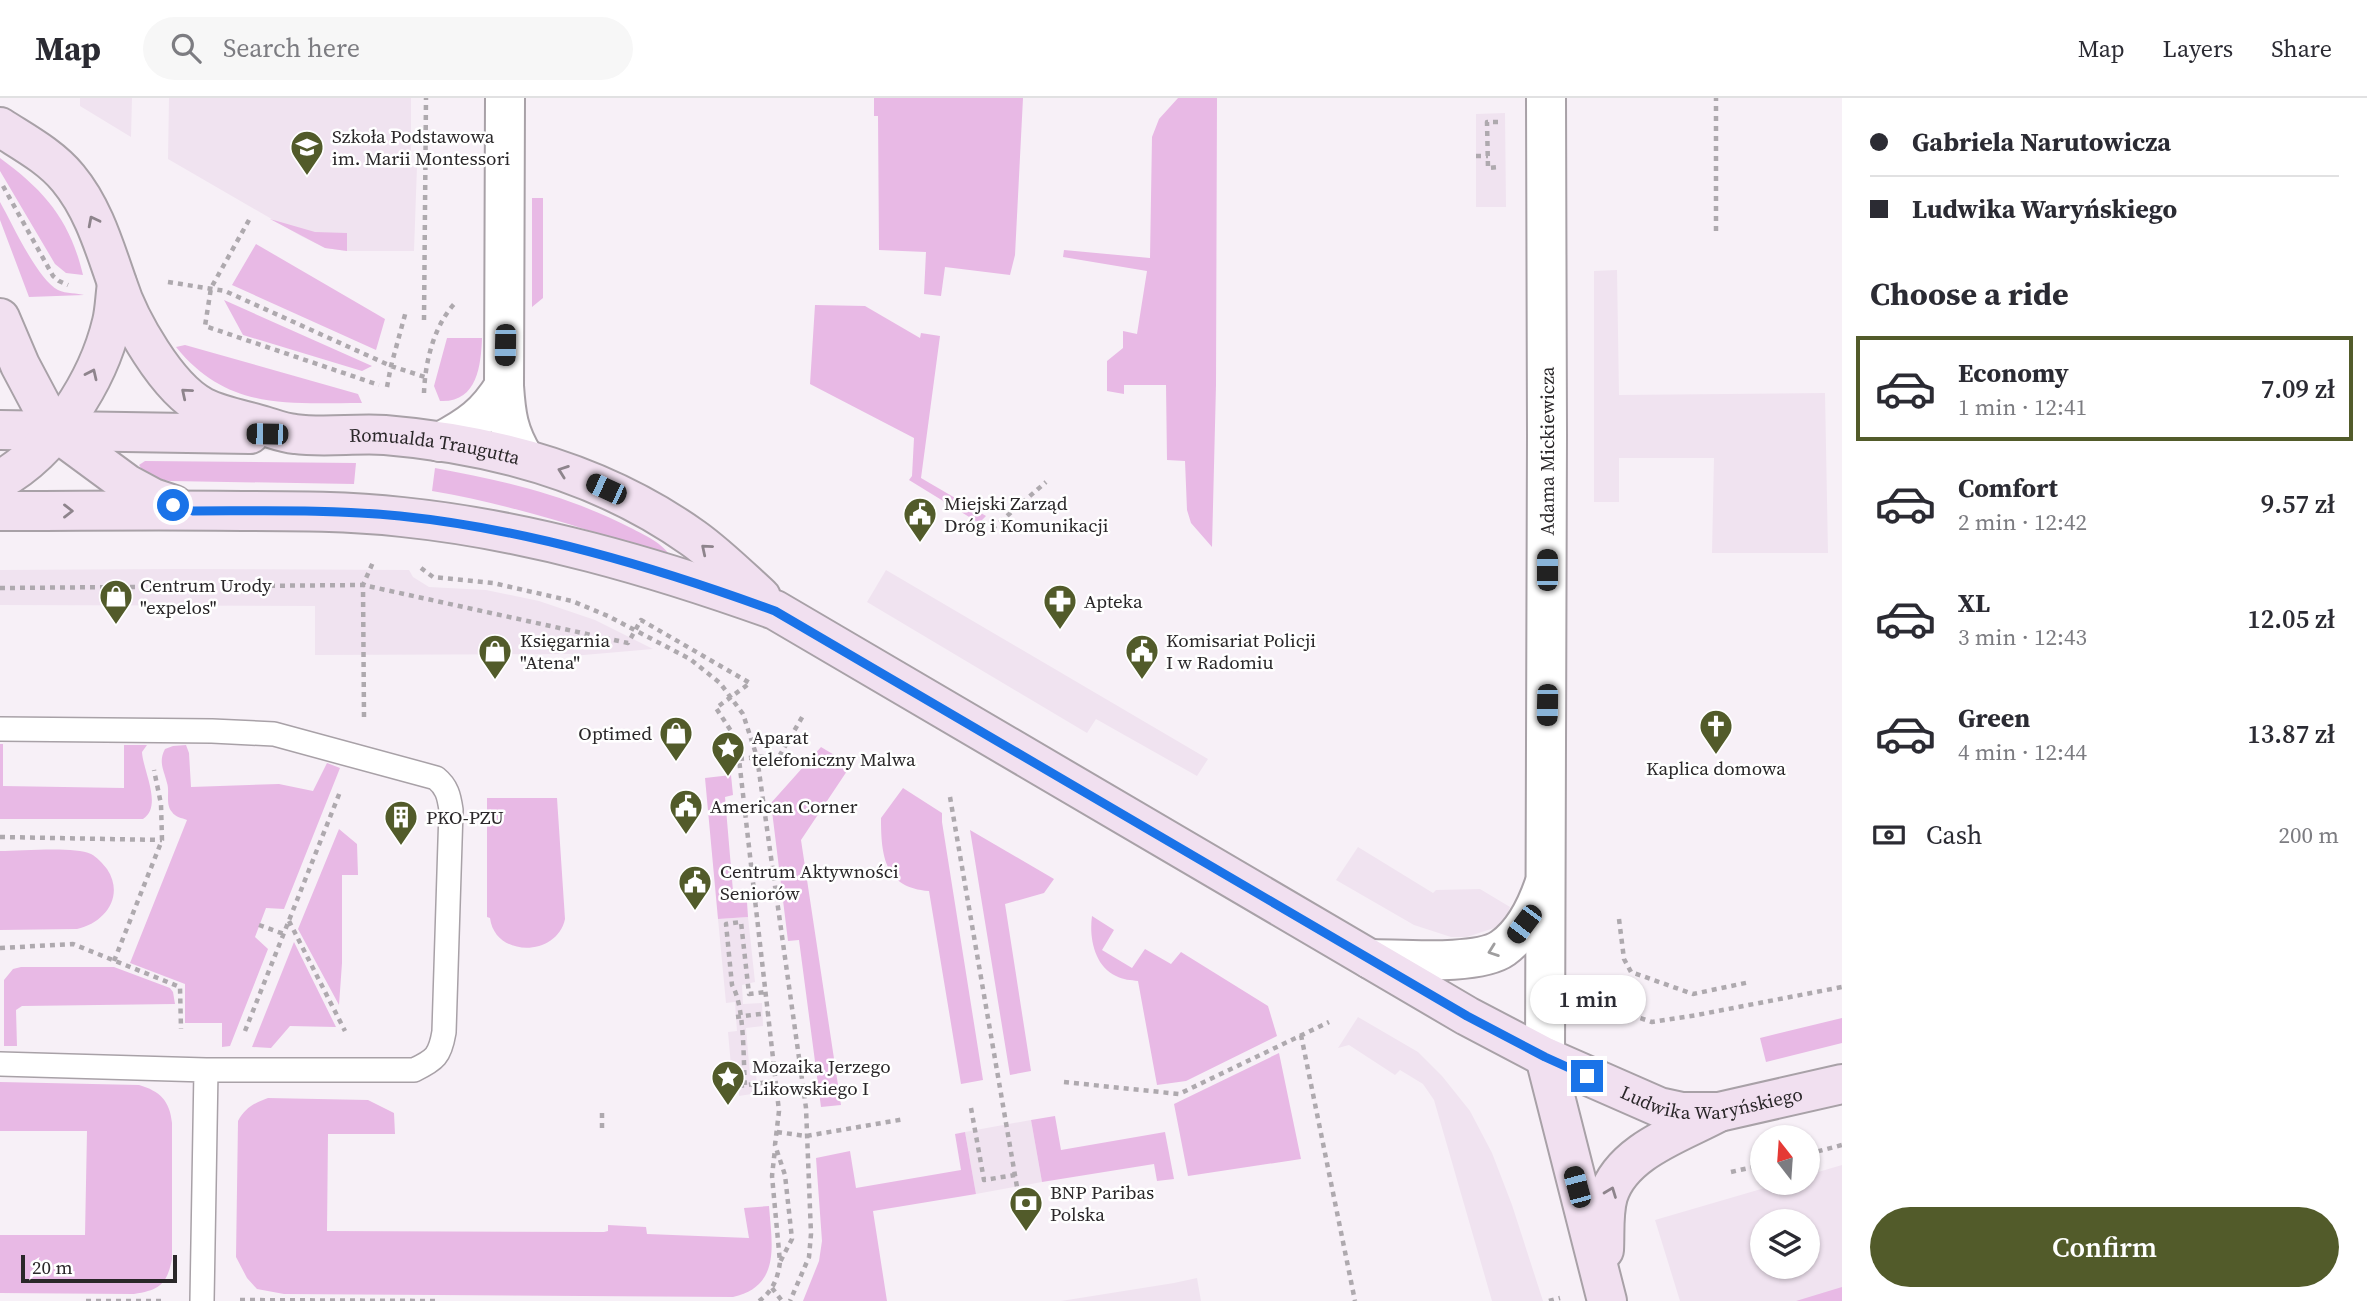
<!DOCTYPE html>
<html lang="en">
<head>
<meta charset="utf-8">
<style>
  body { margin:0; font-family:"Source Serif 4",serif; background:#f7f7f7; color:#2b2b33; height:100vh; display:flex; flex-direction:column; font-size:26px; white-space:nowrap }
  * { box-sizing:border-box; margin:0 }
  p { font-size:23px; color:#7c7c81 }
  .icon { flex:none; width:38px; height:38px; fill:none; stroke:currentColor; stroke-width:2; stroke-linecap:round; stroke-linejoin:round }
  .map { position:relative; flex:1; overflow:hidden }
  .drawer { display:flex; flex-direction:column; background:#fff; width:525px }
  .drawer>* { flex:none }
  .hud { display:grid; align-content:center; height:154px; padding:0 28px; background:#fff }
  .needle { width:46px; rotate:343deg }
  .fabs { position:absolute; left:1750px; top:1027px; display:grid; gap:14px }
  .fabs a { display:grid; place-items:center; width:70px; height:70px; border-radius:50%; background:#fff; box-shadow:0 2px 5px #0004; font-size:35px }
  .scale { position:absolute; left:21px; bottom:18px; width:156px; box-sizing:border-box; padding-left:7px; border:4px solid #2a2729; border-top:0; font-size:19px; line-height:24px; white-space:nowrap; color:#2a2729; -webkit-text-stroke:5px #fff; paint-order:stroke }
  .end { position:absolute; width:32px; height:32px; margin:-16px; border:9px solid #1a73e8; background:#fff; box-shadow:0 0 0 4px #fff }
  .from { border-radius:50% }
  .bubble { position:absolute; height:49px; border-radius:24px; background:#fff; box-shadow:0 2px 5px #0004; font-size:23px; font-weight:600; line-height:49px; text-align:center }
  .car { position:absolute; width:21px; height:42px; margin:-21px -10px; border-radius:9px; box-shadow:0 0 5px 2px #0007; background:linear-gradient(#222 24%,#8ab4d8 0 40%,#222 0 76%,#8ab4d8 0 86%,#222 0) }
  .hud b { display:flex; align-items:center; gap:24px; height:66px; font-size:26px }
  .hud b+b { border-top:2px solid #e1e1e2 }
  .hud i { width:18px; height:18px; background:#2b2b33 }
  ul { padding:0; list-style:none }
  li { display:flex; align-items:center; gap:21px; height:105px; margin:0 14px 10px; padding:0 14px; border:4px solid transparent; border-radius:0px }
  li div { flex:1 }
  li b { display:block; font-size:26px }
  li em { font-style:normal; font-weight:600 }
  li.current { border-color:#525b2a }
  li>.icon { width:63px; height:63px; stroke-width:1.5 }
  h2 { padding:0 28px; font-size:32px; line-height:84px }
  .pay { display:flex; align-items:center; gap:18px; height:77px; padding:0 28px; font-size:26px }
  .pay p { margin-inline-start:auto }
  .cta { display:flex; gap:14px; margin-top:auto; padding:14px 28px }
  .cta a { flex:1; height:80px; border-radius:42px; background:#525b2a; color:#fff; font-size:28px; font-weight:600; line-height:80px; text-align:center }
  header { display:flex; align-items:center; gap:42px; box-sizing:border-box; height:98px; padding:0 35px; background:#fff; border-bottom:2px solid #e1e1e2 }
  header strong { font-size:33px }
  nav { display:flex; gap:38px; margin-inline-start:auto; font-size:24px }
  .search { width:490px; height:63px; background:#f7f7f7; display:flex; align-items:center; gap:18px; box-sizing:border-box; padding:0 24px; border-radius:38px; color:#7c7c81; font-size:26px }
  main { display:flex; flex:1; min-height:0 }
  .map>svg:first-child { display:block }
  .built { fill:#f0e3f0; fill-rule:evenodd }
  .green { fill:#e8b9e5 }
  .lines { fill:none; stroke-linecap:round; stroke-linejoin:round }
  .lane-casing { stroke:#a8a1a7; stroke-width:26 }
  .street-casing { stroke:#a8a1a7; stroke-width:42 }
  .secondary-casing { stroke:#a8a1a7; stroke-width:42 }
  .path { stroke:#aea9ae; stroke-width:4.5; stroke-dasharray:5 5; stroke-linecap:butt }
  .lane { stroke:#fff; stroke-width:23 }
  .street { stroke:#fff; stroke-width:38 }
  .secondary { stroke:#f1e0f0; stroke-width:38 }
  .oneway { stroke:#8e848c }
  .oneway2 { stroke:#9f9e9f }
  .route { stroke:#1a73e8; stroke-width:9 }
  .labels { text-anchor:middle; dominant-baseline:central; stroke-width:5; stroke-linejoin:round; paint-order:stroke }
  .poi-label { font-size:19px; fill:#2a2729; stroke:#fff; text-anchor:start }
  .street-label { font-size:19px; fill:#2a2729; stroke:#fff }
</style>
</head>
<body>
<header>
<strong>Map</strong>
<div class="search"><svg class="icon" aria-label="search" viewBox="0 0 24 24"><circle cx="10" cy="10" r="6"/><path d="M15 15l6 6"/></svg>Search here</div>
<nav><a>Map</a><a>Layers</a><a>Share</a></nav>
</header>
<main>
<div class="map">
<svg width="1842" height="1203" viewBox="0 0 1842 1203">
  <rect width="100%" height="100%" fill="#f7f0f7"/>
  <!-- built -->
  <path class="built" d="M80 0H132L131 39 80 8Z
    M169 0H411V68H417L414 153H347L325 150 301 138 168 61Z
    M1505 15 1506 109H1476V16Z
    M1617 172 1619 297 1825 295 1828 455H1712L1714 360H1619V404H1594V173Z
    M177 471 409 472 413 479 429 489 486 492 539 503 595 522 653 551 572 558V556L315 557V508L0 507V472Z
    M886 472 1208 661 1197 678 1096 621 1087 635 867 504Z
    M1358 749 1433 795 1436 792 1480 791 1510 809 1507 818 1497 829 1467 839H1451L1414 827 1336 782Z
    M748 819 755 884 742 887 743 906 762 905 763 928 746 930 750 977 756 976 758 995 739 998 738 979H732L728 934 737 933 735 904 726 905 718 821Z
    M1358 919 1418 954 1442 978 1470 1013 1492 1055 1512 1107 1543 1203H1492L1434 1002 1423 986 1400 972 1395 977 1349 947 1338 950Z
    M1031 1022 1042 1084 976 1096 965 1034Z
    M1842 1067V1203H1680L1655 1122 1782 1085H1808V1077ZM1762 1124H1808V1169H1762Z
    M1197 1180 1201 1203H1061L1174 1185Z"/>
  <!-- green -->
  <path class="green" d="M874 0H1023L1015 157 1010 177 945 169 941 198 924 196 926 154 879 152 878 18H874Z
    M1178 0H1217L1216 287 1212 449 1191 425 1187 412 1185 363 1167 362 1166 287H1124V296L1107 293V263L1123 250V233L1137 236 1147 173 1063 159 1064 152 1150 160 1152 39 1159 21Z
    M0 60C45 93 70 122 83 177L66 175 55 166 0 73Z
    M532 100H543V200L532 209Z
    M0 104C12 125 37 181 58 192 66 196 78 195 84 197L29 199 0 122Z
    M270 121 315 134 347 135V153L325 150Z
    M256 146 385 221 376 252 232 187Z
    M224 202 372 268 362 273 243 237Z
    M815 207 865 208 920 240 921 235 940 238 921 380 986 418 979 425 909 382 912 378 914 340 810 286Z
    M447 240H482C481 268 477 305 440 303L434 288Z
    M185 247 358 296 362 305C288 305 228 313 176 249Z
    M145 363 356 365 354 386 170 383C158 381 145 378 139 367Z
    M435 370C505 383 566 397 631 430 644 437 663 445 670 458L667 460C590 431 513 407 432 393Z
    M0 646H3V688L124 690V647H147L142 654C143 673 163 708 143 721H0Z
    M186 647 189 655 191 689 279 686 313 693 327 665 340 670 284 811 266 810 255 839 268 851 230 948 222 949V925H185V886L130 865 187 722C182 720 175 719 172 714 165 706 170 694 167 685 164 672 158 664 165 651L173 648Z
    M821 649 851 667 801 742 841 1007 821 1009 799 842 788 843 771 705Z
    M731 677 733 697 725 699 734 805 747 804 748 819 718 821 705 680Z
    M903 690 942 715V724L983 982 961 986 929 793C885 790 881 759 881 720Z
    M487 700H557L565 821C557 859 495 860 490 820L487 819Z
    M339 731 357 746 358 777H342V865L339 907 298 831Z
    M970 732 1054 781 1044 795 1005 806 1031 973 1010 977Z
    M0 753C22 753 74 748 91 756 97 759 103 766 107 771 125 798 105 825 77 831L0 832Z
    M1092 818 1114 832 1102 852 1132 870 1145 851 1171 866 1181 854 1268 908 1277 938 1186 983 1157 987 1138 883C1131 882 1123 882 1116 878 1094 868 1089 839 1092 818Z
    M294 844 336 929 290 928 271 950 252 949Z
    M21 869H114L170 890 173 894 175 906 22 908 16 912 17 948H4V882L13 871Z
    M1842 920V945L1766 964 1760 940Z
    M1279 955 1301 1061 1188 1078 1174 1006Z
    M0 984 139 987C160 993 170 1003 172 1025V1161C167 1186 160 1192 134 1196L0 1195V1137H85L87 1033H0Z
    M268 1000 368 1002 394 1015 395 1036H328L327 1133 604 1134 608 1133V1127L646 1129 647 1136 749 1140 744 1110 769 1108C772 1147 781 1188 733 1199L284 1196 257 1191 247 1180 236 1159 238 1023C245 1010 254 1005 268 1000Z
    M1055 1018 1061 1052 1165 1034 1174 1081 1157 1083 1154 1066 1042 1084 1031 1022Z
    M965 1034 976 1096 873 1113 887 1203H803L819 1163 822 1143 816 1060 850 1053 856 1090 961 1072 955 1036Z
    M1842 1189V1203H1796Z"/>
  <g class="lines">
    <defs>
      <path id="lane" d="M0 631 212 633 274 636 436 680C447 689 449 698 451 712L444 934C440 958 435 962 414 972H206L0 966
        M202 1203 206 972"/>
      <g id="street">
        <path d="M505 0 504 288C506 317 508 334 524 360"/>
        <path d="M440 344C470 328 486 317 504 288"/>
        <path d="M1370 861C1401 861 1478 868 1503 850 1524 835 1536 810 1544 787"/>
        <path id="s1" d="M1545 959 1547 337 1546 0"/>
      </g>
      <g id="secondary">
        <path id="s2" d="M0 29C23 44 50 58 68 80 93 110 104 148 117 185 129 223 167 290 203 309 221 318 244 322 264 328 274 331 284 335 295 336 324 340 355 335 385 337 494 346 603 376 693 440 717 457 739 479 761 499"/>
        <path d="M0 220 20 267 55 333 127 386 153 400 174 407"/>
        <path d="M0 332 250 336"/>
        <path d="M0 382C54 352 98 283 112 224 115 212 115 199 117 186"/>
        <path id="s3" d="M0 413C81 413 162 412 243 413 296 413 349 413 402 419 529 432 655 469 775 512L1467 918 1545 959 1659 1009 1682 1014H1719L1842 986"/>
        <path d="M1545 959 1607 1203"/>
        <path d="M1604 1152C1605 1135 1603 1115 1608 1098 1622 1053 1680 1035 1717 1015"/>
      </g>
    </defs>
    <!-- lane casing -->
    <use href="#lane" class="lane-casing"/>
    <!-- street casing -->
    <use href="#street" class="street-casing"/>
    <!-- secondary casing -->
    <use href="#secondary" class="secondary-casing"/>
    <!-- path -->
    <path class="path" d="M1498 24H1487L1488 70 1499 69
      M1476 58H1488
      M3 88 53 178 59 183 68 187
      M249 122 211 190 205 228 379 287
      M1716 133V0
      M168 184 225 193 391 268 425 279
      M424 222 426 0
      M387 289 391 268 406 213
      M424 295C425 264 434 226 457 203
      M992 431 1046 384
      M421 470 433 479 493 485 572 503 608 518 690 561 720 585 743 616 757 659 806 1010 811 1136 809 1159 790 1203
      M0 490 363 487 628 545 641 522 750 585 716 610 735 639 739 661 779 1013 775 1047 785 1077 792 1141 780 1164
      M364 619 363 487 374 462
      M739 661 780 657 804 616
      M950 699 1017 1089
      M0 739 162 742
      M1619 821 1624 861 1631 874 1693 896 1750 884
      M289 823 345 933
      M259 827 284 836
      M0 850 73 846 180 889 181 931
      M114 863 162 742 161 706 154 672
      M1631 917 1652 924 1697 917 1842 889
      M736 919 768 915
      M245 933 340 694
      M1301 937 1355 1203
      M1064 984 1179 996 1329 924
      M745 987C743 961 745 909 732 887L726 826 741 824 749 896 766 894
      M739 988 776 983
      M971 1010 984 1082 1015 1077
      M602 1030V1010
      M777 1034 806 1038 905 1021
      M1808 1056 1842 1047
      M1731 1074 1762 1067
      M772 1190 782 1203
      M240 1202 440 1203
      M86 1203H165
      M759 1203C773 1193 778 1180 780 1164L772 1078 775 1051
      M1549 1203 1560 1200"/>
    <!-- lane -->
    <use href="#lane" class="lane"/>
    <!-- street -->
    <use href="#street" class="street"/>
    <!-- secondary -->
    <use href="#secondary" class="secondary"/>
  </g>
  <!-- one-way arrows -->
  <defs><path id="oneway-chevron" d="M-2-3.5L2.5 0L-2 3.5" fill="none" stroke-width="1.6" stroke-linecap="round" stroke-linejoin="round" transform="scale(1.75)"/></defs>
  <g class="oneway">
    <use href="#oneway-chevron" transform="translate(93 123) rotate(-117)"/>
    <use href="#oneway-chevron" transform="translate(92 276) rotate(-65)"/>
    <use href="#oneway-chevron" transform="translate(186 295) rotate(-140)"/>
    <use href="#oneway-chevron" transform="translate(563 373) rotate(-160)"/>
    <use href="#oneway-chevron" transform="translate(68 413)"/>
    <use href="#oneway-chevron" transform="translate(706 451) rotate(-140)"/>
    <use href="#oneway-chevron" transform="translate(1611 1094) rotate(-69)"/>
  </g>
  <use class="oneway2" href="#oneway-chevron" transform="translate(1493 853) rotate(160)"/>
  <g class="lines">
    <!-- route -->
    <path class="route" d="M173 407 193 413C262 413 331 411 400 418 527 431 655 469 775 513L1467 918 1545 959 1587 978"/>
  </g>
  <!-- icons -->
  <defs>
    <symbol id="school-pin" viewBox="-11 -11 22 30"><path d="M0 17L-7.5 6A9.5 9.5 0 1 1 7.5 6Z" fill="#525b2a" stroke="#fff"/><path d="M0-5L7-2L0 1L-7-2ZM-4 1L0 2.5L4 1V4Q0 6-4 4Z" fill="#fff"/></symbol>
    <symbol id="civic-pin" viewBox="-11 -11 22 30"><path d="M0 17L-7.5 6A9.5 9.5 0 1 1 7.5 6Z" fill="#525b2a" stroke="#fff"/><path d="M-.6-6.5H3V-4.5H.6V-3L4-1V1h2V6H-6V1h2V-1L-.6-3ZM-1.2 2.5V6h2.4V2.5Z" fill="#fff"/></symbol>
    <symbol id="shop-pin" viewBox="-11 -11 22 30"><path d="M0 17L-7.5 6A9.5 9.5 0 1 1 7.5 6Z" fill="#525b2a" stroke="#fff"/><path d="M-5-2.5h2.3a2.7 3.5 0 0 1 5.4 0H5L5.5 6h-11ZM-1.5-2.5h3a1.5 2.3 0 0 0-3 0Z" fill="#fff"/></symbol>
    <symbol id="pharmacy-pin" viewBox="-11 -11 22 30"><path d="M0 17L-7.5 6A9.5 9.5 0 1 1 7.5 6Z" fill="#525b2a" stroke="#fff"/><path d="M-2-6h4v4h4v4h-4v4h-4v-4h-4v-4h4Z" fill="#fff"/></symbol>
    <symbol id="church-pin" viewBox="-11 -11 22 30"><path d="M0 17L-7.5 6A9.5 9.5 0 1 1 7.5 6Z" fill="#525b2a" stroke="#fff"/><path d="M-1.2-6h2.4v3.5h3.3v2.4h-3.3V6h-2.4V-.1h-3.3v-2.4h3.3Z" fill="#fff"/></symbol>
    <symbol id="sight-pin" viewBox="-11 -11 22 30"><path d="M0 17L-7.5 6A9.5 9.5 0 1 1 7.5 6Z" fill="#525b2a" stroke="#fff"/><path d="M0-6L1.8-2.2L6-1.7L2.9 1.2L3.7 5.4L0 3.3L-3.7 5.4L-2.9 1.2L-6-1.7L-1.8-2.2Z" fill="#fff"/></symbol>
    <symbol id="building-pin" viewBox="-11 -11 22 30"><path d="M0 17L-7.5 6A9.5 9.5 0 1 1 7.5 6Z" fill="#525b2a" stroke="#fff"/><path d="M-4-6H4V6H1V3H-1V6H-4ZM-2.5-4.3h1.7v1.8h-1.7ZM.8-4.3h1.7v1.8H.8ZM-2.5-1h1.7V.8h-1.7ZM.8-1h1.7V.8H.8Z" fill="#fff"/></symbol>
    <symbol id="bank-pin" viewBox="-11 -11 22 30"><path d="M0 17L-7.5 6A9.5 9.5 0 1 1 7.5 6Z" fill="#525b2a" stroke="#fff"/><path d="M-6-4H6V4H-6ZM0-2.3a2.3 2.3 0 1 0 0 4.6a2.3 2.3 0 1 0 0-4.6Z" fill="#fff"/></symbol>
  </defs>
  <g fill-rule="evenodd">
    <use href="#school-pin" x="288" y="30" width="38" height="52"/>
    <use href="#civic-pin" x="901" y="397" width="38" height="52"/>
    <use href="#shop-pin" x="97" y="479" width="38" height="52"/>
    <use href="#pharmacy-pin" x="1041" y="484" width="38" height="52"/>
    <use href="#shop-pin" x="476" y="534" width="38" height="52"/>
    <use href="#civic-pin" x="1123" y="534" width="38" height="52"/>
    <use href="#church-pin" x="1697" y="609" width="38" height="52"/>
    <use href="#shop-pin" x="657" y="616" width="38" height="52"/>
    <use href="#sight-pin" x="709" y="631" width="38" height="52"/>
    <use href="#civic-pin" x="667" y="689" width="38" height="52"/>
    <use href="#building-pin" x="382" y="700" width="38" height="52"/>
    <use href="#civic-pin" x="676" y="765" width="38" height="52"/>
    <use href="#sight-pin" x="709" y="960" width="38" height="52"/>
    <use href="#bank-pin" x="1007" y="1086" width="38" height="52"/>
  </g>
  <g class="labels">
    <!-- poi labels -->
    <g class="poi-label">
      <text x="332" y="38">Szkoła Podstawowa<tspan x="332" dy="22">im. Marii Montessori</tspan></text>
      <text x="944" y="405">Miejski Zarząd<tspan x="944" dy="22">Dróg i Komunikacji</tspan></text>
      <text x="140" y="487">Centrum Urody<tspan x="140" dy="22">"expelos"</tspan></text>
      <text x="1084" y="503">Apteka</text>
      <text x="520" y="542">Księgarnia<tspan x="520" dy="22">"Atena"</tspan></text>
      <text x="1166" y="542">Komisariat Policji<tspan x="1166" dy="22">I w Radomiu</tspan></text>
      <text x="652" y="635" text-anchor="end">Optimed</text>
      <text x="752" y="639">Aparat<tspan x="752" dy="22">telefoniczny Malwa</tspan></text>
      <text x="1716" y="670" text-anchor="middle">Kaplica domowa</text>
      <text x="710" y="708">American Corner</text>
      <text x="426" y="719">PKO-PZU</text>
      <text x="720" y="773">Centrum Aktywności<tspan x="720" dy="22">Seniorów</tspan></text>
      <text x="752" y="968">Mozaika Jerzego<tspan x="752" dy="22">Likowskiego I</tspan></text>
      <text x="1050" y="1094">BNP Paribas<tspan x="1050" dy="22">Polska</tspan></text>
    </g>
    <!-- street labels -->
    <g class="street-label">
      <text stroke="none"><textPath href="#s2" startOffset="592">Romualda Traugutta</textPath></text>
      <text stroke="none"><textPath href="#s1" startOffset="606">Adama Mickiewicza</textPath></text>
      <text stroke="none"><textPath href="#s3" startOffset="1855">Ludwika Waryńskiego</textPath></text>
    </g>
  </g>
</svg>
<div class="fabs">
<a><svg class="needle" viewBox="-14 -14 28 28"><path d="M0-13l5 13h-10z" fill="#e53935"/><path d="M0 13l5-13h-10z" fill="#7c7c81"/></svg></a>
<a><svg class="icon" aria-label="layers" viewBox="0 0 24 24"><path d="M12 4l9 5-9 5-9-5zM3 14l9 5 9-5"/></svg></a>
</div>
<div class="scale">20 m</div>
<i class="end from" style="left:173px;top:407px"></i>
<i class="end" style="left:1587px;top:978px"></i>
<div class="bubble" style="left:1530px;top:877px;width:116px">1 min</div>
<i class="car" style="left:505px;top:247px;rotate:181deg"></i>
<i class="car" style="left:267px;top:336px;rotate:271deg"></i>
<i class="car" style="left:606px;top:391px;rotate:295deg"></i>
<i class="car" style="left:1547px;top:472px;rotate:0deg"></i>
<i class="car" style="left:1547px;top:607px;rotate:181deg"></i>
<i class="car" style="left:1524px;top:826px;rotate:217deg"></i>
<i class="car" style="left:1577px;top:1089px;rotate:345deg"></i>
</div>
<section class="drawer">
<div class="hud">
<b><i class="from"></i>Gabriela Narutowicza</b>
<b><i></i>Ludwika Waryńskiego</b>
</div>
<h2>Choose a ride</h2>
<ul>
<li class="current"><svg class="icon" aria-label="car" viewBox="0 0 24 24"><path d="M5 17H2v-5l4-1 3-4h7l3 4 3 1v5h-3M9 17h6M6 11h13"/><circle cx="7" cy="17" r="2"/><circle cx="17" cy="17" r="2"/></svg><div><b>Economy</b><p>1 min · 12:41</p></div><em>7.09 zł</em></li>
<li><svg class="icon" aria-label="car" viewBox="0 0 24 24"><path d="M5 17H2v-5l4-1 3-4h7l3 4 3 1v5h-3M9 17h6M6 11h13"/><circle cx="7" cy="17" r="2"/><circle cx="17" cy="17" r="2"/></svg><div><b>Comfort</b><p>2 min · 12:42</p></div><em>9.57 zł</em></li>
<li><svg class="icon" aria-label="car" viewBox="0 0 24 24"><path d="M5 17H2v-5l4-1 3-4h7l3 4 3 1v5h-3M9 17h6M6 11h13"/><circle cx="7" cy="17" r="2"/><circle cx="17" cy="17" r="2"/></svg><div><b>XL</b><p>3 min · 12:43</p></div><em>12.05 zł</em></li>
<li><svg class="icon" aria-label="car" viewBox="0 0 24 24"><path d="M5 17H2v-5l4-1 3-4h7l3 4 3 1v5h-3M9 17h6M6 11h13"/><circle cx="7" cy="17" r="2"/><circle cx="17" cy="17" r="2"/></svg><div><b>Green</b><p>4 min · 12:44</p></div><em>13.87 zł</em></li>
</ul>
<div class="pay"><svg class="icon" aria-label="cash" viewBox="0 0 24 24"><path d="M3 7h18v10H3z"/><circle cx="12" cy="12" r="2"/></svg>Cash<p>200 m</p></div>
<div class="cta"><a>Confirm</a></div>
</section>
</main>
</body>
</html>
